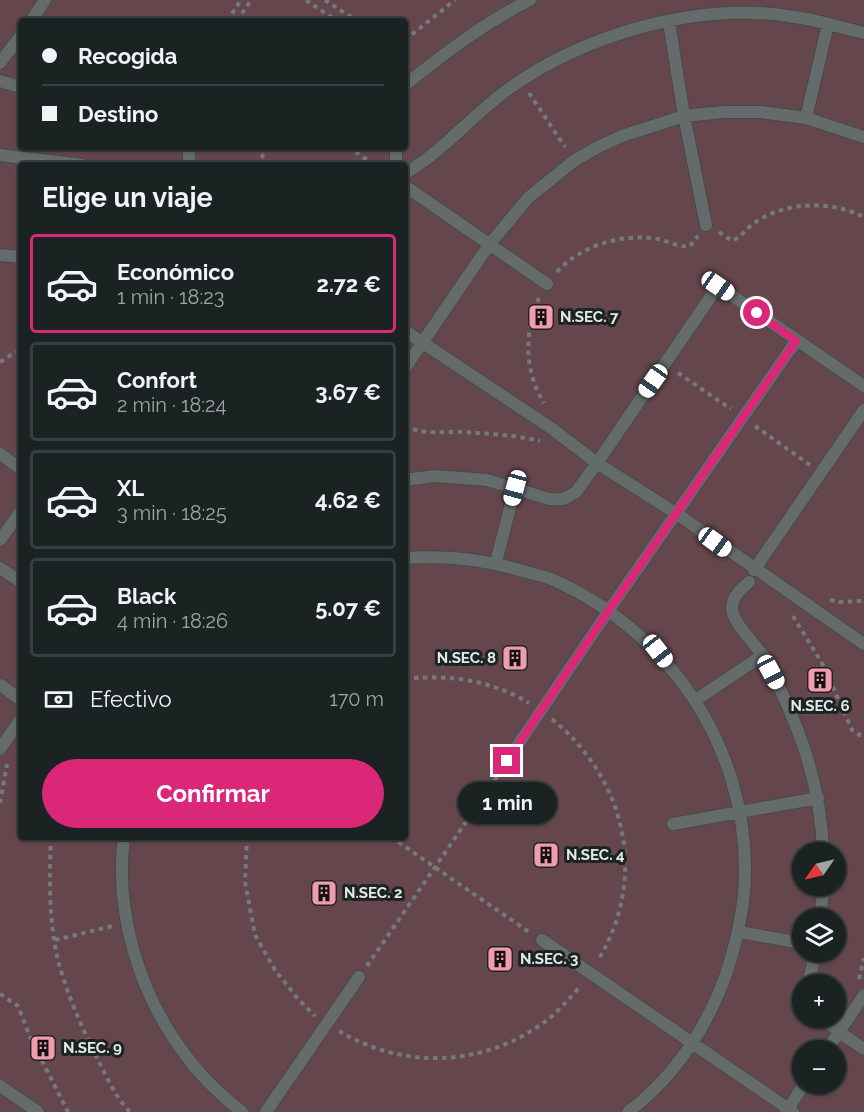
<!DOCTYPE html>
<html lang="es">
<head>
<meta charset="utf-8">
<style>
  body { margin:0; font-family:Raleway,sans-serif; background:#282f2f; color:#f1f3f6; height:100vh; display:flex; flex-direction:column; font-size:22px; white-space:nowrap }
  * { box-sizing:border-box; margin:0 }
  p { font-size:20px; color:#a0a4a5 }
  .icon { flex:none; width:33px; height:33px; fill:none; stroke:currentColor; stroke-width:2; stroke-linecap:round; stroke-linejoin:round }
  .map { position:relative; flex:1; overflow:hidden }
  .sheet { position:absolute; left:18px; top:162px; width:390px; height:678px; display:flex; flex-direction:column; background:#1b2222; border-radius:6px; box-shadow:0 2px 4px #0004,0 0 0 2px #393f40 }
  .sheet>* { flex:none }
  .guide { position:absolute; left:18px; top:18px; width:390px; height:132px; border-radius:6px; box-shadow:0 2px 4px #0004,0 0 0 2px #393f40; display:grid; align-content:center; height:132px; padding:0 24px; background:#1b2222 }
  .needle { width:39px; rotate:236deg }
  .fabs { position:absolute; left:792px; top:842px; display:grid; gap:12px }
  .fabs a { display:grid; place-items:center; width:54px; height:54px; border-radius:50%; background:#1b2222; box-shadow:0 2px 4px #0004,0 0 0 2px #393f40; font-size:30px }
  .end { position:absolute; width:27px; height:27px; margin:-14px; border:8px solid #db2777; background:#fff; box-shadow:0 0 0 3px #fff }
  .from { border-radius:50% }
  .bubble { position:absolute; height:42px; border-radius:21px; background:#1b2222; box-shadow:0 2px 4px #0004,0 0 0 2px #393f40; font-size:20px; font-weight:700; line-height:42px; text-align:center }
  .car { position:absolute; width:18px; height:36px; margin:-18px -9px; border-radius:8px; box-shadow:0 0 4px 2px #0007; background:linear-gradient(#fff 24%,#345 0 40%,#fff 0 76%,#345 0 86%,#fff 0) }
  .guide b { display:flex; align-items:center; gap:21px; height:57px; font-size:22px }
  .guide b+b { border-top:2px solid #393f40 }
  .guide i { width:15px; height:15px; background:#f1f3f6 }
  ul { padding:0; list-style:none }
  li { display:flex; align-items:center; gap:18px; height:99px; margin:0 12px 9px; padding:0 12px; border:3px solid #393f40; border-radius:6px }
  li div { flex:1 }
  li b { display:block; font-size:22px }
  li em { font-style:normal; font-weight:700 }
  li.selected { border-color:#db2777 }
  li>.icon { width:54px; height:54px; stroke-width:1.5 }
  h2 { padding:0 24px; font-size:27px; line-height:72px }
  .pay { display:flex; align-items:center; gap:15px; height:66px; padding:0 24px; font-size:22px }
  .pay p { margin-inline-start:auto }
  .button { display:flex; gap:12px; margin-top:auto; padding:12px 24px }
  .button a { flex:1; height:69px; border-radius:36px; background:#db2777; color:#fff; font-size:24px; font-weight:700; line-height:69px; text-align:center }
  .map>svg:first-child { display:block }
  .green { fill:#65464c; fill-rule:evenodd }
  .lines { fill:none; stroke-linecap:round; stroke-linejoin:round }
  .service-casing { stroke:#434c4b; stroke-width:14 }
  .path { stroke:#737b7a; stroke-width:4; stroke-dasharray:4.5 4.5; stroke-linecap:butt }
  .service { stroke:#656a6a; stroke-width:12 }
  .route { stroke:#db2777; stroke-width:8 }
  .labels { text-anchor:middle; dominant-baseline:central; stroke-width:6; stroke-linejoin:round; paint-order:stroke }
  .poi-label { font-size:15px; font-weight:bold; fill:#e3e9e8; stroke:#1b2423; text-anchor:start }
</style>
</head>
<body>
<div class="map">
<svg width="864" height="1112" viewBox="0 0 864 1112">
  <rect width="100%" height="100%" fill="#242e2d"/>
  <!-- green -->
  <path class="green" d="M0 0H864V1112H0ZM21 21H405V147H21ZM21 165H405V837H21ZM802 852H836V885H802ZM802 918H836V951H802ZM802 984H836V1017H802ZM802 1050H836V1083H802Z"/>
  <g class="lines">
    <defs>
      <path id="service" d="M31 21 45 0
        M669 22 684 116 706 225
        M0 63 21 35
        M0 81 21 87
        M405 85C445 53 484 23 530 0
        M806 118 828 24
        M0 155 82 165
        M189 165V147
        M396 165V147
        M405 173C444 151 471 116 507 90 583 35 695 2 788 16 814 19 839 27 864 33
        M405 186 547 284
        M0 255 21 257
        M405 331 551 428 597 463 677 514 864 644
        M405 368 489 245 528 198 575 160 598 147 622 136 684 116 723 112H761L806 118 864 137
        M0 454 21 469
        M405 480 435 476 487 480 549 499H564L576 492 597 463 718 286 864 386
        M0 540 21 511
        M405 558C450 555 487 560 530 573 538 575 548 577 556 581 670 633 746 746 745 872 745 903 738 935 729 965 711 1022 676 1076 628 1112
        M496 562 515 488
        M0 568 21 582
        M754 570 864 410
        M749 582C741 589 731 598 732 609 734 625 756 644 765 659 797 719 821 782 823 852
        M0 685 21 700
        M696 700 763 655
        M0 749 21 719
        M507 761 609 610 796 341
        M673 824 818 798
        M124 837C114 912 140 997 187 1057 202 1078 222 1096 242 1112
        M820 918 824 885
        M739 932 802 943
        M542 940 793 1112
        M808 984 816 951
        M822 1017 839 1032 864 1049
        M827 1050 864 995
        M0 1086 38 1112
        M266 1112 359 977
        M786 1112 805 1083"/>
    </defs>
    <!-- service casing -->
    <use href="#service" class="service-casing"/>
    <!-- path -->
    <path class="path" d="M306 0 337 21
      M325 0 357 21
      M227 21 241 0
      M237 21 251 0
      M405 40 455 0
      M529 93 565 147
      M348 147 375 165
      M256 165 269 147
      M719 232 732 241C741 237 746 229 753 224 784 201 831 200 864 217
      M557 272C581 245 622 233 658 239 669 241 679 248 690 246L698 236
      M539 298C524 332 524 371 544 403
      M0 362 11 355 21 351
      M678 373 731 409
      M405 425C421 436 445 431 465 432 489 434 516 435 540 441
      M755 426 810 465
      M830 600 839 602 864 601
      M793 616 823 665 852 730 864 738
      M405 679C448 674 491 680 529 703
      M552 719C626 780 648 875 599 959
      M0 803 7 764
      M51 837C49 874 49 924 58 960 67 995 83 1030 99 1062 108 1079 116 1098 130 1112
      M247 837 245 882 255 935 275 970 298 999 315 1016
      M391 837 529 932
      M55 940 113 926
      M367 966 499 774
      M859 979 864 958
      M0 994 18 1006 30 1037 68 1112
      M339 1031C404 1070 484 1067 546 1021 559 1011 570 998 581 985"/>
    <!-- service -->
    <use href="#service" class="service"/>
  </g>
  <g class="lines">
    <!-- route -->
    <path class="route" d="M507 761 609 610 796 341 757 313"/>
  </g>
  <!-- icons -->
  <defs>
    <symbol id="building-square" viewBox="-11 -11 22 22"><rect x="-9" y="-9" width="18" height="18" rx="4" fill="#f29aae" stroke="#1b2423"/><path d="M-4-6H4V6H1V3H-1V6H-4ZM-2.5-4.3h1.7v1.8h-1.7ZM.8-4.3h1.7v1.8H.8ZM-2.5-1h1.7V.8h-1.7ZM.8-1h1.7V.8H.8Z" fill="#111"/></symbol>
  </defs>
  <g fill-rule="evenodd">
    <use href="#building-square" x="526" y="302" width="30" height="30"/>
    <use href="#building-square" x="500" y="643" width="30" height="30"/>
    <use href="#building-square" x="805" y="665" width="30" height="30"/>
    <use href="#building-square" x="531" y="840" width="30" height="30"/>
    <use href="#building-square" x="309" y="878" width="30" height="30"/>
    <use href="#building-square" x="485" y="944" width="30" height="30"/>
    <use href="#building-square" x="28" y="1033" width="30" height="30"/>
  </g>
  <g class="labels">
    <!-- poi labels -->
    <g class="poi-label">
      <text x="560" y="317">N.SEC. 7</text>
      <text x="496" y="658" text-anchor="end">N.SEC. 8</text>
      <text x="820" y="706" text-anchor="middle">N.SEC. 6</text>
      <text x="566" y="855">N.SEC. 4</text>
      <text x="344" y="893">N.SEC. 2</text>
      <text x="520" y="959">N.SEC. 3</text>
      <text x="63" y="1048">N.SEC. 9</text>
    </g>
  </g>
</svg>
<div class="fabs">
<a><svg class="needle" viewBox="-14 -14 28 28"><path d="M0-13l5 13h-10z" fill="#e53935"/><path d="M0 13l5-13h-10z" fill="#a0a4a5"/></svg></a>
<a><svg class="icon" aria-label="layers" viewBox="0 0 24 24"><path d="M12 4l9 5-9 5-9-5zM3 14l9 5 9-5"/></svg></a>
<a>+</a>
<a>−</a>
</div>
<i class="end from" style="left:757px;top:313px"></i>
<i class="end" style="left:507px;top:761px"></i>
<div class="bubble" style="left:458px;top:782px;width:99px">1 min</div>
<i class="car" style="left:718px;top:286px;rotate:125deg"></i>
<i class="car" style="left:653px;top:381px;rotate:215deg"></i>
<i class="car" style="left:515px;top:488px;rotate:195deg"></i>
<i class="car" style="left:715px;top:542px;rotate:126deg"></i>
<i class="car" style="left:658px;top:651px;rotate:142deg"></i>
<i class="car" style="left:771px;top:672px;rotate:152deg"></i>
<div class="guide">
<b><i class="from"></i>Recogida</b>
<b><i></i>Destino</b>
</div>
<section class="sheet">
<h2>Elige un viaje</h2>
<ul>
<li class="selected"><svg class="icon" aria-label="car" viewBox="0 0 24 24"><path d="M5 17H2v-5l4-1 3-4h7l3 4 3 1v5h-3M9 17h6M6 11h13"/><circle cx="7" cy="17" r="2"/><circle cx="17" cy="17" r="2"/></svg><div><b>Económico</b><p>1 min · 18:23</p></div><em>2.72 €</em></li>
<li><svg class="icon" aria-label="car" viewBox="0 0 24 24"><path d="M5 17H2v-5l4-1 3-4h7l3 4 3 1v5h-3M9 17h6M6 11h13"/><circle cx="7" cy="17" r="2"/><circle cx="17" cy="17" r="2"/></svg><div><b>Confort</b><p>2 min · 18:24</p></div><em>3.67 €</em></li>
<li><svg class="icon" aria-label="car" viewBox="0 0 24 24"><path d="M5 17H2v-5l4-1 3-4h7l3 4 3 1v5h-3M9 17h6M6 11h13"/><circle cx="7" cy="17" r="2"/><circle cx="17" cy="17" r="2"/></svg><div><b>XL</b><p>3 min · 18:25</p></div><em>4.62 €</em></li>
<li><svg class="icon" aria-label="car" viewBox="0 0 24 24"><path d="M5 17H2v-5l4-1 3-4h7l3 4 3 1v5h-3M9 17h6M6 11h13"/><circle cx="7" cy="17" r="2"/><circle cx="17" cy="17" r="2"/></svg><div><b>Black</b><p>4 min · 18:26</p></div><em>5.07 €</em></li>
</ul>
<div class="pay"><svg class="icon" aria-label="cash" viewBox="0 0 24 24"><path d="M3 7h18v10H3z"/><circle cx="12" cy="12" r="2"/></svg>Efectivo<p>170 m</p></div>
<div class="button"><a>Confirmar</a></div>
</section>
</div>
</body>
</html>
